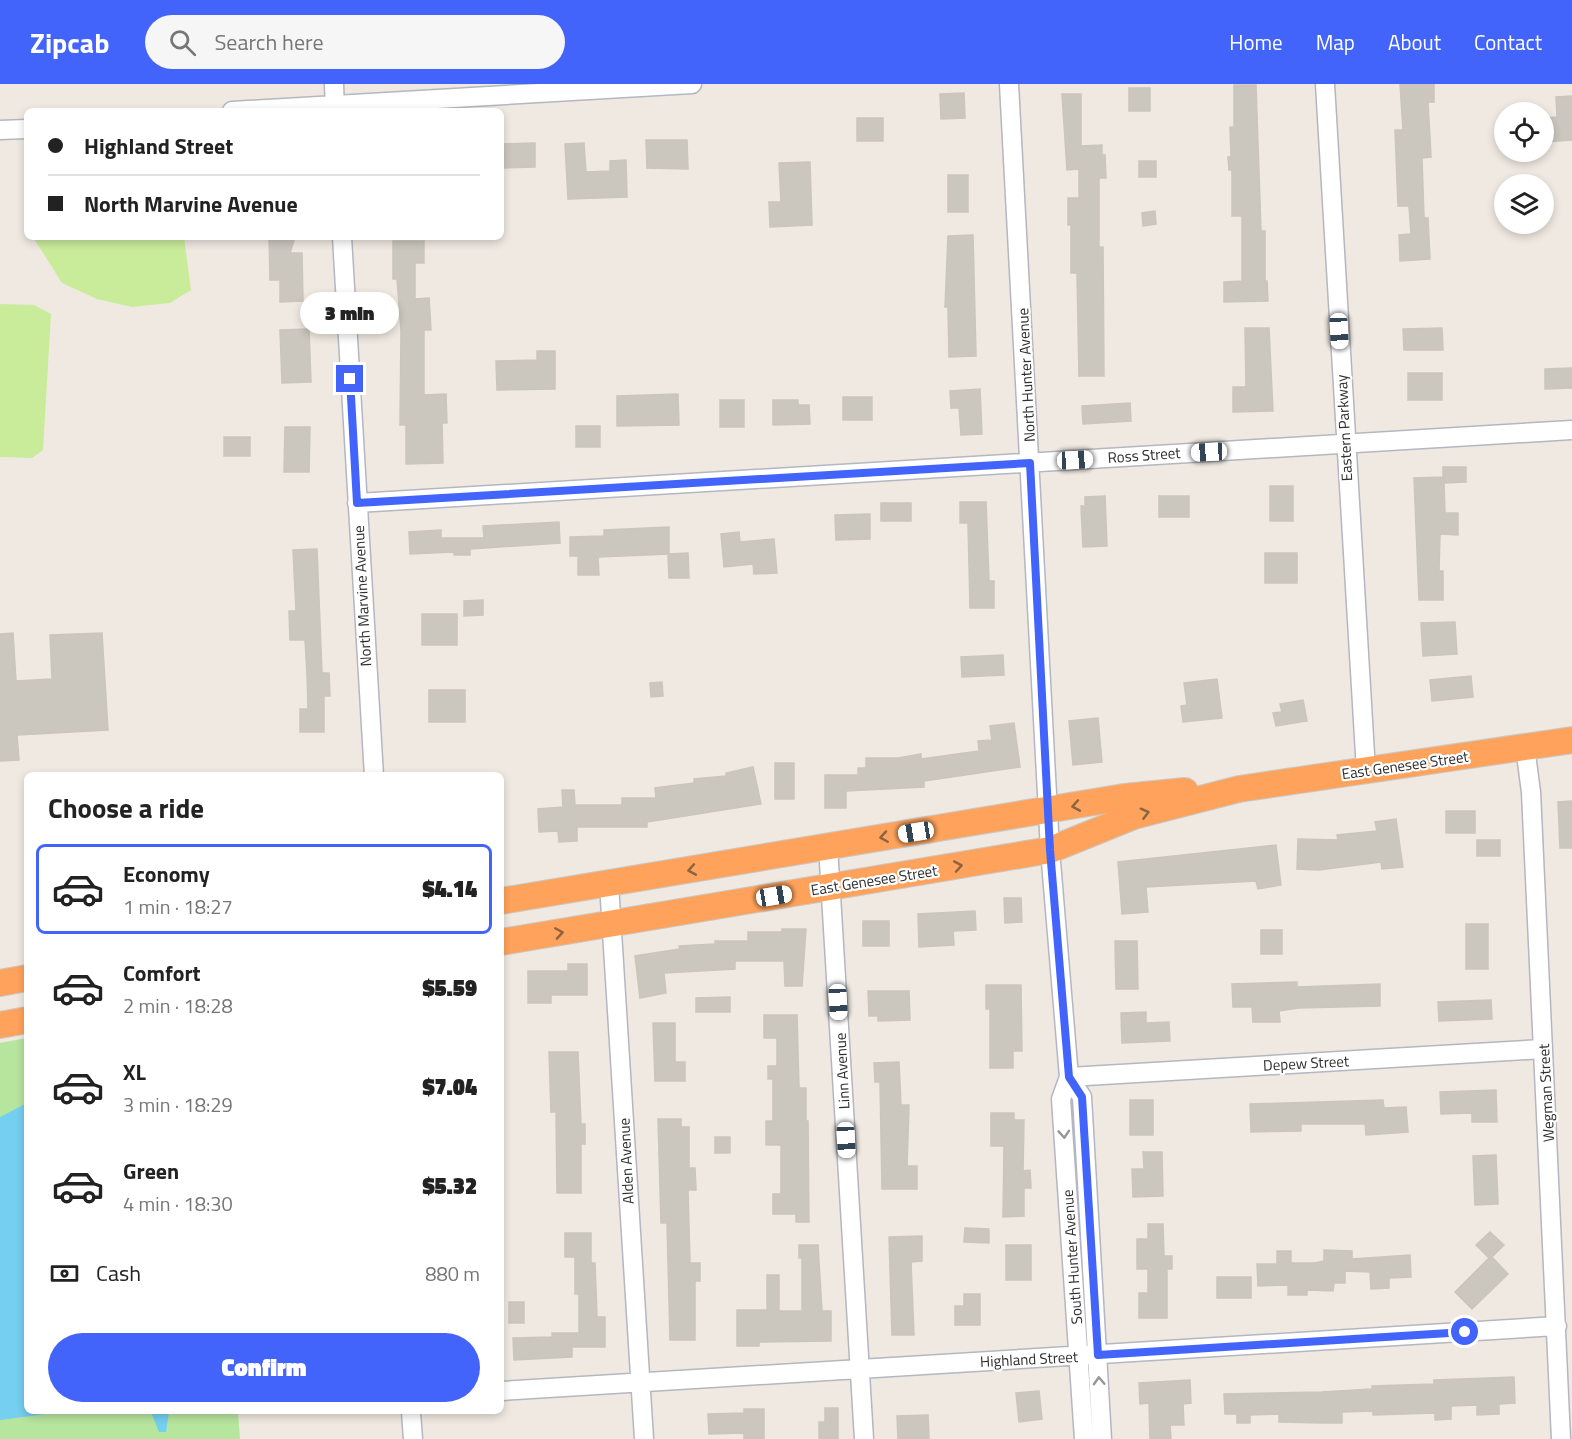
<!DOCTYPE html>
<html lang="en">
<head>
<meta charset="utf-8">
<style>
  body { margin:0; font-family:"Titillium Web",sans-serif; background:#f6f6f6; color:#222; height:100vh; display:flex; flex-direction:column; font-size:22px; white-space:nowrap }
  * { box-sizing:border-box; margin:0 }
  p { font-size:20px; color:#767676 }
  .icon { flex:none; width:33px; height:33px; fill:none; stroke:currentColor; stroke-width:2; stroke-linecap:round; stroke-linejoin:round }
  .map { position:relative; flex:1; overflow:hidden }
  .side { position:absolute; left:24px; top:688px; width:480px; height:642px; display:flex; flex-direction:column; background:#fff; border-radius:9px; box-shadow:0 3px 9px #0003 }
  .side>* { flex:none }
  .guide { position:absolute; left:24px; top:24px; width:480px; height:132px; border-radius:9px; box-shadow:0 3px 9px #0003; display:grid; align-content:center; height:132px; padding:0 24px; background:#fff }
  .controls { position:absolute; left:1494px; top:18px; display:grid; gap:12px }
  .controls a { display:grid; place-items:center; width:60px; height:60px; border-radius:50%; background:#fff; box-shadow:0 3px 9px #0003; font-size:30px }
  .end { position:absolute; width:27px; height:27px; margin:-14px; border:8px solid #4264fb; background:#fff; box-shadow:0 0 0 3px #fff }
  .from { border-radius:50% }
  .bubble { position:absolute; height:42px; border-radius:21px; background:#fff; box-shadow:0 3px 9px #0003; font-size:20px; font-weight:800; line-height:42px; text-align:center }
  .car { position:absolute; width:18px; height:36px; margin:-18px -9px; border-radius:8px; box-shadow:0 0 4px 2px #0007; background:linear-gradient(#fff 24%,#345 0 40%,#fff 0 76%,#345 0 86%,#fff 0) }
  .guide b { display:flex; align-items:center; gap:21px; height:57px; font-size:22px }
  .guide b+b { border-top:2px solid #e0e0e0 }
  .guide i { width:15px; height:15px; background:#222 }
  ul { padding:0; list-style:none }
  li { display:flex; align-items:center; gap:18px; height:90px; margin:0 12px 9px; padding:0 12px; border:3px solid transparent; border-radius:9px }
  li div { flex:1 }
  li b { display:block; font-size:22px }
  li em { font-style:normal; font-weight:800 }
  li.active { border-color:#4264fb }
  li>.icon { width:54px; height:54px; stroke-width:1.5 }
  h2 { padding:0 24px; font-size:27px; line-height:72px }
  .pay { display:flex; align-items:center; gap:15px; height:66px; padding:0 24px; font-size:22px }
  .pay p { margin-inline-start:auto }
  .action { display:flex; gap:12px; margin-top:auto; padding:12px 24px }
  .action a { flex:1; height:69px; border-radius:36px; background:#4264fb; color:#fff; font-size:24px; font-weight:800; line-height:69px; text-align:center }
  header { display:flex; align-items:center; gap:36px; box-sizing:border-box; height:84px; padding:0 30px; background:#4264fb; color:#fff }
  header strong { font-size:28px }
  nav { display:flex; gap:33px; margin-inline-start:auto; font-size:21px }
  .search { width:420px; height:54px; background:#f6f6f6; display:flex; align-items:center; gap:15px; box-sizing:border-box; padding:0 21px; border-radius:33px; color:#767676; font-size:22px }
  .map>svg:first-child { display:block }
  .green { fill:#b6e59e }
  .pitch { fill:#c9ec9a }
  .water { fill:#75cff0 }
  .building { fill:#cbc7bf; stroke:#cbc5ba; stroke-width:1.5 }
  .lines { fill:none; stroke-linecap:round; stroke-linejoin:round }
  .minor-casing { stroke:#b4b7c1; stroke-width:21 }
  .highway-casing { stroke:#c9c9c9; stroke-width:28 }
  .minor { stroke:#fff; stroke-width:18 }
  .highway { stroke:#ffa35c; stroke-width:26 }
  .oneway { stroke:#8c6343 }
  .oneway2 { stroke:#969696 }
  .route { stroke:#4264fb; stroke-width:8 }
  .labels { text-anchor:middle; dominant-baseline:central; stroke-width:4.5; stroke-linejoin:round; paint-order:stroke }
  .street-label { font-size:15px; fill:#2e2e2e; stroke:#fff }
</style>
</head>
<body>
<header>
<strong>Zipcab</strong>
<div class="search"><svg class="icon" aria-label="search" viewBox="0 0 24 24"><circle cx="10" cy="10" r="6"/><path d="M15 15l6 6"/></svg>Search here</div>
<nav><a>Home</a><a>Map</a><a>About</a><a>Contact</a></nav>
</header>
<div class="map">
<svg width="1572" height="1355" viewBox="0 0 1572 1355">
  <rect width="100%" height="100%" fill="#efe9e1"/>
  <!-- green -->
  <path class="green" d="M27 954V1328H238L240 1355H0V959Z"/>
  <!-- pitch -->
  <path class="pitch" d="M33 153H184L191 206 170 219 132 223 97 215 62 199Z
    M0 220 34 221 51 230 43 366 32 374 0 373Z"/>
  <!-- water -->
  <path class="water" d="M27 1019V1328H126L46 1330 0 1336V1033Z
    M151 1328H169L166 1348H159Z"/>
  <!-- building -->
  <path class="building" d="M1400 0H1434V18H1428L1431 73 1422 74 1424 134H1428L1430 175 1400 177 1399 151 1411 150 1409 122H1398L1395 46H1403Z
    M1234 1H1256L1261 147H1265V197H1267L1268 217 1224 218V198L1242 197V132H1232V86H1229L1228 73H1231L1230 43H1234Z
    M1129 4H1150V27H1129Z
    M964 9 965 34 941 35 940 10Z
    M1062 10H1081V62L1102 61V71H1105L1106 94H1099V163H1103L1104 292H1079L1077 189H1071V141H1068V114H1079V85L1067 86Z
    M1572 12V56L1544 58V34L1557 33 1556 13Z
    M857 34H883V57H857Z
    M646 56H687L688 85 647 84Z
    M535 59V83L501 84V60Z
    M584 59 586 88 610 87V77L626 76 627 113 568 115 565 60Z
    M1139 77H1156V93H1139Z
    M810 78 812 141 770 143 769 118H781L779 79Z
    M948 91H968V128H948Z
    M1155 127 1156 140 1143 142 1142 129Z
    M973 151 976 272 949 273 948 223H945L948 152Z
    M269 153H295L290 169H302L303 217 280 218V196H270Z
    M393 157H424V179H415V215L429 214 431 246H424V311L446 310 447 339H442L443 379 406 380V341H400L401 247 397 195H393Z
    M1245 244H1269L1273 327 1233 328V303H1246Z
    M1442 244 1443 266H1404L1403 245Z
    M309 245 311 298 282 299 280 246Z
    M537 267H555V305L497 306 496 277 537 276Z
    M1572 284V304L1545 305V285Z
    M1408 289H1442V316H1408Z
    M980 305 982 350 961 351 959 324H951L950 307Z
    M678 310 679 341 617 342V312Z
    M843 313H872V336H843Z
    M720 316H744V343H720Z
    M773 316H798V321H809L810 340 773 341Z
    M1130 319 1131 337 1083 340 1082 322Z
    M576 342H600V363H576Z
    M285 343H310L309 388H284Z
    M224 353H250V372H224Z
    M1443 383H1466V398L1444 399 1445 429H1458V451L1440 450 1439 487H1443V516H1419L1414 394 1443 393Z
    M1270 402H1293V437H1270Z
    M1105 412 1107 462 1083 463 1081 422H1085V413Z
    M1159 412H1189V433H1159Z
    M960 418H986L989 497H994V524H970L968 439H960Z
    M881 419H911V437H881Z
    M870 430V455L836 456 835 431Z
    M559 438 560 459 470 465V471H454V468L410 470 409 448 441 446V454H484L483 442Z
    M669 443V470L598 473 599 491H578V472H570V453L604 452V446Z
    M739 448 740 458 774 455 777 489 754 490 753 480 724 483 721 450Z
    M317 465 322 589H329L330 612H324V648H300V625H308L307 590 305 556H290L289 527H296L293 466Z
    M688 469 689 494H669L668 470Z
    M1265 469H1297V499H1265Z
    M483 516V531L464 532V517Z
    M422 530H457V561H422Z
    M1455 538 1457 570 1423 572 1421 539Z
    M13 549 16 597 52 595 50 551 102 549 108 646 17 651 19 676 0 677V550Z
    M1003 571 1004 591 962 593 961 573Z
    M1471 592 1473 613 1432 617 1430 596Z
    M1217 595 1222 634 1183 638 1181 622 1187 621 1184 599Z
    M662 598 663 612 651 613 650 599Z
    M429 606H465V638H429Z
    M1303 616 1307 637 1276 642 1273 629 1282 628 1280 620Z
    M1098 634 1102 678 1073 681 1069 637Z
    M1014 639 1020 683 924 697V703L846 707V724H825V691H858V684H866V674H898L921 670V675L979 667 978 657 992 656 990 642Z
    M775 679H794V715H775Z
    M753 683 761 720 647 738V743H577V757L559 758 558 747 539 748 538 725 563 723 562 706H574L575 721H622V714H656L655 704 694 699V695L726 692V689Z
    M1572 717V764H1560L1558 718Z
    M1446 727H1475V749H1446Z
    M1396 735 1403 783 1382 785 1381 778 1319 786 1297 785 1298 755 1338 756 1337 751 1377 747 1375 738Z
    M1477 756H1500V772H1477Z
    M1276 761 1281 801 1258 805 1256 797 1146 803 1148 828 1122 830 1118 778Z
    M1004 814H1021L1022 838 1005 839Z
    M975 827 976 846 953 847 954 861 919 863 918 830Z
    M863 837H889V862H863Z
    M1466 840H1488V885H1466Z
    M782 845H806L802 902H785L784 877H735V885L664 889 666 909 640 914 635 872 680 865 679 862 715 860V857H748V848H782Z
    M1261 846H1282V870H1261Z
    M1115 857H1137L1138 905H1116Z
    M568 880H587V911H551V919H528V887H568Z
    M1297 898V903L1380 900V922L1298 924 1279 927 1280 938H1253L1252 923H1233L1232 900Z
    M986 901H1021L1022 967H1013V984H990V925H986Z
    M868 907H909L910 936 878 937V932H869Z
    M730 913V928H696V914Z
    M1491 916 1492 935 1439 937 1438 918Z
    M1146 928V939L1169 938 1170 957 1122 959 1121 929Z
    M764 931H797L799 1004H806V1037H808L809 1138H796V1130H773V1110H781V1061H766V1037H773V995H768V982H777V954H764Z
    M653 939H675V978H685V997H655Z
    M549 968H578L581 1040H585V1060H581V1109H557L556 1028H551Z
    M899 978 901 1021H909L907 1082H917V1105H882L880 998H875L874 979Z
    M1496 1006 1497 1038H1472V1029L1441 1030 1440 1008Z
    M1130 1016H1153V1051H1130Z
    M1383 1016 1384 1024 1406 1023 1408 1048 1366 1051 1365 1040H1301V1047L1251 1048 1250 1020Z
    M991 1029H1014V1036H1024L1023 1087 1030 1086 1031 1104H1024V1132L1003 1133 1004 1062H991Z
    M658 1035H681V1043H689V1084H695L696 1106H688L690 1179H700V1197H695V1256H670L667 1139H661Z
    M715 1053H730V1069H715Z
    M1143 1068H1162L1163 1112 1133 1113 1132 1085H1144Z
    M1496 1071 1498 1120 1475 1121 1473 1072Z
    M1148 1140H1163L1164 1172H1172V1185H1167V1234H1139V1209H1148V1185H1137V1155H1148Z
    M965 1144 989 1145V1159L964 1158Z
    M1490 1148 1504 1161 1492 1173 1508 1190 1472 1225 1455 1208 1489 1174 1476 1161Z
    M565 1149H591V1179H595L597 1233H605V1263H572V1273L514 1276 513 1254 552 1253V1249H579V1210H575V1173H565Z
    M922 1152V1177L911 1178 914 1251H892L889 1153Z
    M799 1161H818L822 1227H831V1257L759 1258V1262H737V1226H767V1191H779V1227H802V1174H799Z
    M1006 1161H1031V1196H1006Z
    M1324 1166 1352 1167V1175L1410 1171 1411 1193 1389 1194V1204L1371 1205 1370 1188 1345 1187V1199H1334L1333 1207 1307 1206V1211H1288V1201L1258 1202 1257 1180H1277V1167H1291V1179H1315L1324 1177Z
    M1217 1193H1251V1214H1217Z
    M964 1210H980V1241H955V1222H964Z
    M509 1218H524V1239H509Z
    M1514 1293 1515 1319 1499 1320V1330L1477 1331V1321L1451 1322V1335L1435 1336V1329L1373 1331V1327L1342 1328V1339H1323L1279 1338V1330L1250 1331V1339H1237V1330H1225L1224 1310 1322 1308 1372 1305V1302L1434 1300V1296Z
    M1190 1296 1191 1319 1183 1320 1184 1341H1170L1171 1355H1150L1149 1319 1140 1320 1139 1299Z
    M1039 1307 1042 1335 1019 1338 1016 1309Z
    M825 1324H838V1355H819V1338H825Z
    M744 1325H764V1355H744V1349L709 1350 708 1330 744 1329Z
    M928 1331 929 1355H898L897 1332Z"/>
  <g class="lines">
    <defs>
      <path id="minor" d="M334 0 335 27
        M1009 0 1050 766 1069 993 1061 1015 1084 1355
        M1325 0 1366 687
        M232 27 692 0
        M0 46 27 45
        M342 153 374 692
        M357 419 1572 346
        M1525 663 1531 708 1561 1355
        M828 762 864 1355
        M609 800 644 1355
        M1069 993 1543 965
        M1069 993 1082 1013 1102 1355
        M501 1307 1557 1242
        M411 1328 413 1355"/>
      <path id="highway" d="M501 817 1124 713 1185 707
        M501 858 1050 766 1134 732 1239 705 1572 656
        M0 899 27 894
        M0 941 27 936"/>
    </defs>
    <!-- minor casing -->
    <use href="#minor" class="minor-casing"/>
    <!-- highway casing -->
    <use href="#highway" class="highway-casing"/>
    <!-- minor -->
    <use href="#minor" class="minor"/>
    <!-- highway -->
    <use href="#highway" class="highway"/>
  </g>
  <!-- one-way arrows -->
  <defs><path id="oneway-chevron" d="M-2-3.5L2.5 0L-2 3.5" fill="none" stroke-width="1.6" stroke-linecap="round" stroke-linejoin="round" transform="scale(1.5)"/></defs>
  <g class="oneway">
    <use href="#oneway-chevron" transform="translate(1076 722) rotate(170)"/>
    <use href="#oneway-chevron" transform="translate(1145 729) rotate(-14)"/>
    <use href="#oneway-chevron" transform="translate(884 753) rotate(171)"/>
    <use href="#oneway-chevron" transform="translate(958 782) rotate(-10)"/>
    <use href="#oneway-chevron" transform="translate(692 786) rotate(170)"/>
    <use href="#oneway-chevron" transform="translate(559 849) rotate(-9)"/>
  </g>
  <g class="oneway2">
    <use href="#oneway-chevron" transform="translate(1064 1050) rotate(86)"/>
    <use href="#oneway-chevron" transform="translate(1099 1297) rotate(-93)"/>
  </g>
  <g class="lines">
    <!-- route -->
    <path class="route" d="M350 295 357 419 1030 379 1050 766 1069 993 1082 1013 1098 1271 1465 1248"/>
  </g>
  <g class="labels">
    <!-- street labels -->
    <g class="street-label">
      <text transform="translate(1026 291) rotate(-93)">North Hunter Avenue</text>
      <text transform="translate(1344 344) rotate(-93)">Eastern Parkway</text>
      <text transform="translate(1144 371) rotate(-4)">Ross Street</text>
      <text transform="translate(362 512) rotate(-93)">North Marvine Avenue</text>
      <text transform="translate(1405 681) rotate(-8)">East Genesee Street</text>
      <text transform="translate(874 796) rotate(-9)">East Genesee Street</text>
      <text transform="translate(1306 979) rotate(-3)">Depew Street</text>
      <text transform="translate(842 987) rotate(-93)">Linn Avenue</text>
      <text transform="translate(1546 1009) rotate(-93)">Wegman Street</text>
      <text transform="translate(626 1077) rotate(-93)">Alden Avenue</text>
      <text transform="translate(1072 1173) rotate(-94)">South Hunter Avenue</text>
      <text transform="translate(1029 1275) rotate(-3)">Highland Street</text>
    </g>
  </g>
</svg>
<div class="controls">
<a><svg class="icon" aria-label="locate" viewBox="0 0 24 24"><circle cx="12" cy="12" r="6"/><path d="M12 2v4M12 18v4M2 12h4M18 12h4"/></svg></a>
<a><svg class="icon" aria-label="layers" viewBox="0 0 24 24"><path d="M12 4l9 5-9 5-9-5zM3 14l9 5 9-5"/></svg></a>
</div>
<i class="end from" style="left:1465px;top:1248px"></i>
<i class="end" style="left:350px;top:295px"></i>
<div class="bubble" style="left:300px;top:208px;width:99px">3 min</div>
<i class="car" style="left:1339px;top:247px;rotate:177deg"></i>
<i class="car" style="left:1209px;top:368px;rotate:267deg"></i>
<i class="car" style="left:1075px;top:376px;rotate:87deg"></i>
<i class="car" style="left:916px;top:748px;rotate:261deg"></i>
<i class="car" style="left:774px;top:812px;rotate:81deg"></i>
<i class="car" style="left:838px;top:918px;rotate:177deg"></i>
<i class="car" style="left:846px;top:1056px;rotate:177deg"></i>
<div class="guide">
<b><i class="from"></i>Highland Street</b>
<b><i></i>North Marvine Avenue</b>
</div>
<section class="side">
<h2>Choose a ride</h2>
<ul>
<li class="active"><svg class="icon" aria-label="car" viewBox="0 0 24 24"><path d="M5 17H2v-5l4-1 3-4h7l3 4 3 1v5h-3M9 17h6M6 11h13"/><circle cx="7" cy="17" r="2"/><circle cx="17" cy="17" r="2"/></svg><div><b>Economy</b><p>1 min · 18:27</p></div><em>$4.14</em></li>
<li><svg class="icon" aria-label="car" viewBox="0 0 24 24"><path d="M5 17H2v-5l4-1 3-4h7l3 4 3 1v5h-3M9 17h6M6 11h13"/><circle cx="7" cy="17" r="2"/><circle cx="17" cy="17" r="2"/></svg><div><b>Comfort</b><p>2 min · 18:28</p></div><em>$5.59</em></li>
<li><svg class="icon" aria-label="car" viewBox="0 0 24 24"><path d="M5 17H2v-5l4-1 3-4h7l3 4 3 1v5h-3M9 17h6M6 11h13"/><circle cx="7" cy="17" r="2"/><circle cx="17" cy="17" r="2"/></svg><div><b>XL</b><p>3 min · 18:29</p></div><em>$7.04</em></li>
<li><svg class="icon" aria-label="car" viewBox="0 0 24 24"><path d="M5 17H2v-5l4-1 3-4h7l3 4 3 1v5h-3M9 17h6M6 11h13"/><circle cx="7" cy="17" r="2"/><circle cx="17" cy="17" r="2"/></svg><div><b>Green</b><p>4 min · 18:30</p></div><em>$5.32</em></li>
</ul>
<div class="pay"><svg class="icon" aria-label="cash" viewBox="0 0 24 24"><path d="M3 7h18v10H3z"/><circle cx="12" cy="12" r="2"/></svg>Cash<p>880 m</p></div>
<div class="action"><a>Confirm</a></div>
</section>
</div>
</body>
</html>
